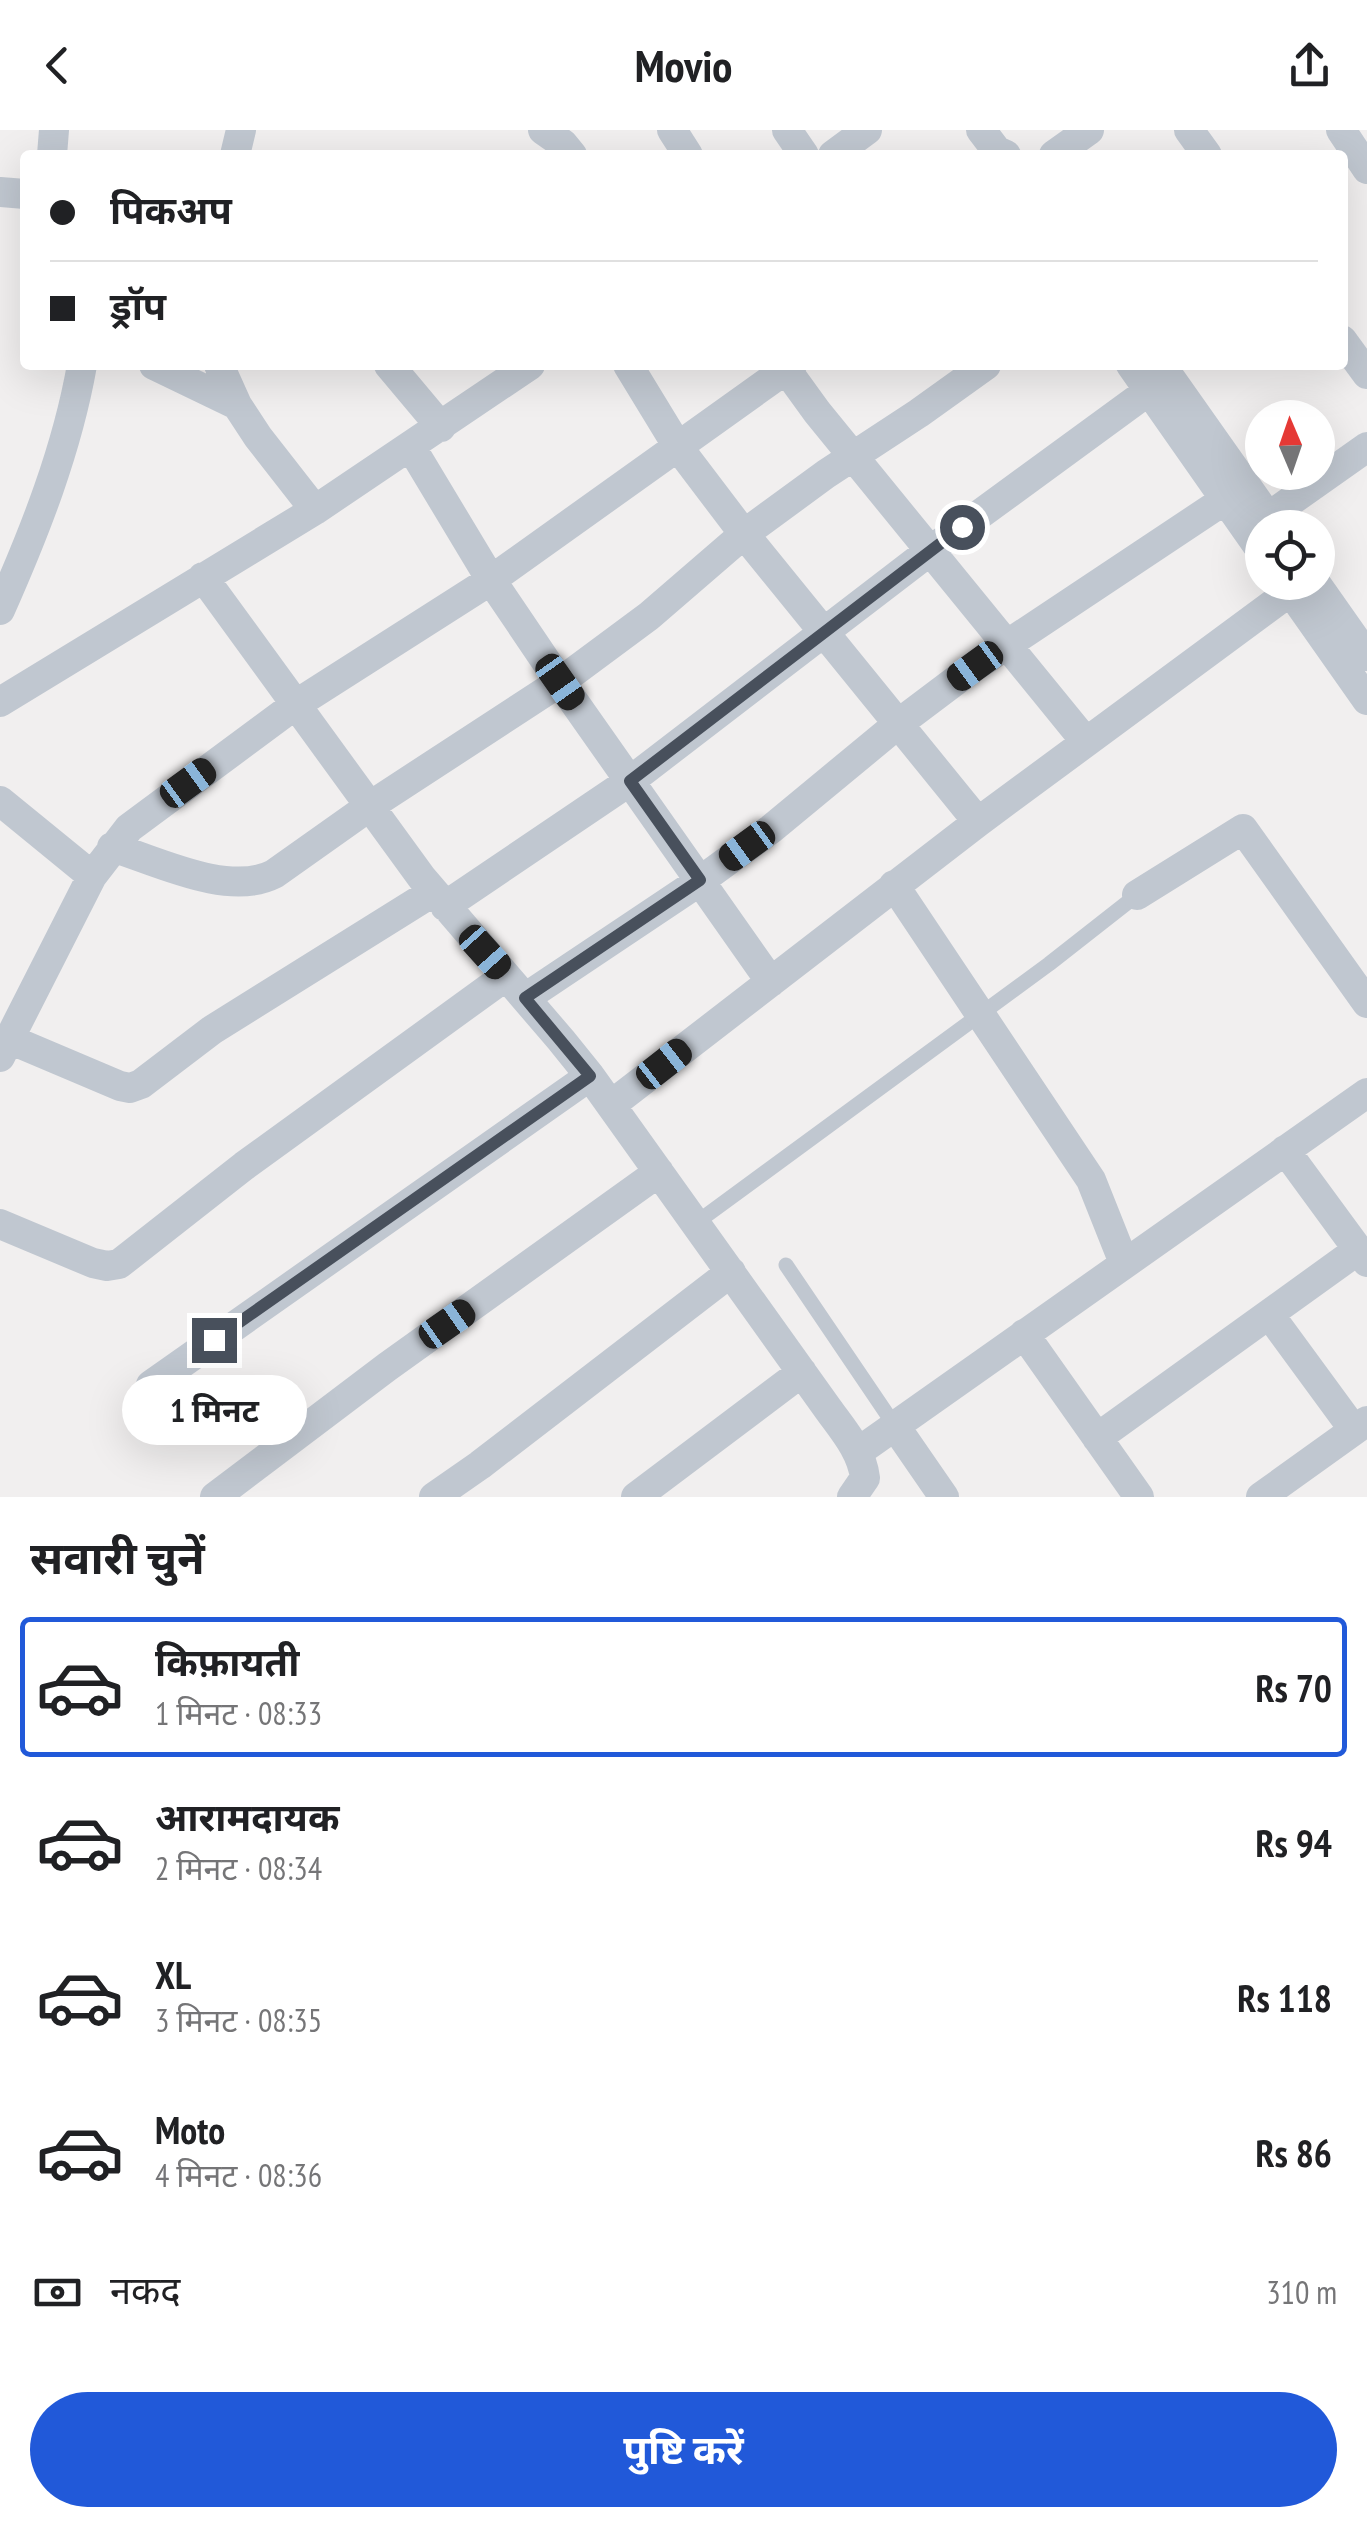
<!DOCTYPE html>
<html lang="hi">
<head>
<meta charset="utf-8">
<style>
  body { margin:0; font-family:"PT Sans Narrow","Noto Sans Devanagari",sans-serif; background:#f6f6f6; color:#202124; height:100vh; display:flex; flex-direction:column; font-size:38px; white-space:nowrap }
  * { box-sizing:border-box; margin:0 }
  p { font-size:32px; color:#757577 }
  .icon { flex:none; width:55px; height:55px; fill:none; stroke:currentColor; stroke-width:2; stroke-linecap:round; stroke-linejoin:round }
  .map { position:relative; height:1367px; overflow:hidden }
  .sheet { display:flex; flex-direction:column; background:#fff; flex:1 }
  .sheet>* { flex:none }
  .guide { position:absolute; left:20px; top:20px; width:1328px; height:220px; border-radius:10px; box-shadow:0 10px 40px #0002; display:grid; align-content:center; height:220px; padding:0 30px; background:#fff }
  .needle { width:65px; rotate:358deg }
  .tools { position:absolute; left:1245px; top:270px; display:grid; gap:20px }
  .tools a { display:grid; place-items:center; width:90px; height:90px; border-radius:50%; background:#fff; box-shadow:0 10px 40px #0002; font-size:50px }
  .end { position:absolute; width:45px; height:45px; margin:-22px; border:12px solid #48505c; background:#fff; box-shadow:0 0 0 5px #fff }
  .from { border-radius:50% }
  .bubble { position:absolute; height:70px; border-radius:35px; background:#fff; box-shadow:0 10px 40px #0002; font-size:32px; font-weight:700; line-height:70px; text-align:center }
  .car { position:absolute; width:30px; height:60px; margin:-30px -15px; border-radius:12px; box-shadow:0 0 8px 2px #0007; background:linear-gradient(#222 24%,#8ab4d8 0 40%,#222 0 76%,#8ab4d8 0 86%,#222 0) }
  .guide b { display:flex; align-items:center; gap:35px; height:95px; font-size:38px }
  .guide b+b { border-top:2px solid #e0e0e0 }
  .guide i { width:25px; height:25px; background:#202124 }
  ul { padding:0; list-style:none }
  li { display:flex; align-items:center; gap:30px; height:140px; margin:0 20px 15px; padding:0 10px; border:5px solid transparent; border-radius:10px }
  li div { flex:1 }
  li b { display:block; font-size:38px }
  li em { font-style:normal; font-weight:700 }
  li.active { border-color:#2159d9 }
  li>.icon { width:90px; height:90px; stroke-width:1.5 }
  h2 { padding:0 30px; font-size:45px; line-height:120px }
  .pay { display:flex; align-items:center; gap:25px; height:110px; padding:0 30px; font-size:38px }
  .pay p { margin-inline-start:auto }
  .button { display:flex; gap:20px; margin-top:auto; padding:20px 30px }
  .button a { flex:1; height:115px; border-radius:60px; background:#2159d9; color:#fff; font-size:40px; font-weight:700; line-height:115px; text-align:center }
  header { display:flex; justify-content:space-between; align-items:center; height:130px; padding:0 30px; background:#fff; font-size:45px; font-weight:700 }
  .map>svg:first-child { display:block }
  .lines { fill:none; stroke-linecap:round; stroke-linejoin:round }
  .lane { stroke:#c0c7d0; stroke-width:15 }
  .street { stroke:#c0c7d0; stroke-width:30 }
  .route { stroke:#48505c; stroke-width:12 }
</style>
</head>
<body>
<header><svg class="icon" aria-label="back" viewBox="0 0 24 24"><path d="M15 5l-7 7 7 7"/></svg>Movio<svg class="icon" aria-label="share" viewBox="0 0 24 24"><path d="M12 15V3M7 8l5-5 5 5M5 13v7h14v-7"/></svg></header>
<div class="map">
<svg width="1367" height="1367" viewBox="0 0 1367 1367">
  <rect width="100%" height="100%" fill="#f1efef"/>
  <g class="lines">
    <!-- lane -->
    <path class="lane" d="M696 1093 1049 834 1137 765
      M786 1135 895 1296"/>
    <!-- street -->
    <path class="street" d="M543 0 563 14 572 25
      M672 0 688 25
      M787 0 804 25
      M981 0 997 21 1006 25
      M1189 0 1207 25
      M1341 0 1367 39
      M52 25 54 0
      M235 25 241 0
      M833 25 867 0
      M1054 25 1089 0
      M0 62 25 64
      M1342 210 1367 244
      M154 235 237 275
      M219 235 237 275 258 307 315 380
      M389 235 441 297
      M628 235 678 317 744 404 978 692
      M783 235 817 282 1086 612
      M1131 235 1262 422
      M1161 235 1276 398
      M411 317 491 450 560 552 771 852
      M1254 397 1367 317
      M203 447 422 748 561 910 590 946 828 1279C843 1300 862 1321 865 1348L852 1367
      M1284 452 1367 570
      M1315 452 1367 526
      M0 480C35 401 67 320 82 235
      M0 572 315 380 530 235
      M0 671 92 746
      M112 717C159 732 229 767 274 744L370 676 560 552 649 486 744 404 826 344 919 283 986 235
      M894 755 1091 1050 1124 1133
      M1137 765 1243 699 1367 873
      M445 776 630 651 931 420 1169 246
      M525 868 700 751 771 699 898 594 975 536 1226 369
      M9 909 120 956 130 958 141 954 212 900 433 762
      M0 927 92 746 129 698 295 575 491 450 792 235
      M611 975 978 692 1303 452
      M1285 1020 1367 1132
      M0 1094 93 1133 107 1136 119 1134 244 1036 506 846
      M1269 1184 1354 1300
      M1024 1204 1139 1367
      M151 1255 590 946
      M895 1296 944 1367
      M1097 1308 1358 1120
      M858 1322 1367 963
      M215 1367 387 1237 659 1042
      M434 1367 480 1335 731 1142
      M636 1367 802 1242
      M1261 1367 1367 1291"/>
  </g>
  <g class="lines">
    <!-- route -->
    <path class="route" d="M214 1210 590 946 525 868 700 750 630 651 962 397"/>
  </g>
</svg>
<div class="tools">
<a><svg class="needle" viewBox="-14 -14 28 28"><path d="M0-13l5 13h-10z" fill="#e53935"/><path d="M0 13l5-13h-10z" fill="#757577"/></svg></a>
<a><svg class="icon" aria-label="locate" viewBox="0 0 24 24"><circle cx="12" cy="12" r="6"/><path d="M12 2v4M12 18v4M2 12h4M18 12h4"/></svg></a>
</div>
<i class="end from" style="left:962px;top:397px"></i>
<i class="end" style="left:214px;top:1210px"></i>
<div class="bubble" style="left:122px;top:1245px;width:185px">1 मिनट</div>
<i class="car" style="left:975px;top:536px;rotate:234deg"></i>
<i class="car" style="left:560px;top:552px;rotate:145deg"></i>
<i class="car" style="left:188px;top:653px;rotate:54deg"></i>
<i class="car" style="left:747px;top:716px;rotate:234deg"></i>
<i class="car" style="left:485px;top:822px;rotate:138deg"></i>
<i class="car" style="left:664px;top:934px;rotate:52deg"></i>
<i class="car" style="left:447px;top:1194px;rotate:55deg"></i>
<div class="guide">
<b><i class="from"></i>पिकअप</b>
<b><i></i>ड्रॉप</b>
</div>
</div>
<section class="sheet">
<h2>सवारी चुनें</h2>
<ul>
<li class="active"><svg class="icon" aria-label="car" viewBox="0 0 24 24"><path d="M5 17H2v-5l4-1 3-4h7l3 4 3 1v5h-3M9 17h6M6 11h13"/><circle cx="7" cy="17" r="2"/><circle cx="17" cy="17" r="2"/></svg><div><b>किफ़ायती</b><p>1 मिनट · 08:33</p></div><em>Rs 70</em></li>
<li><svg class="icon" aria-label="car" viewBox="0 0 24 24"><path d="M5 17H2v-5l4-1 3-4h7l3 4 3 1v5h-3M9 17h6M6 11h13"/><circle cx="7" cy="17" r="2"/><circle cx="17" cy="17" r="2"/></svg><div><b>आरामदायक</b><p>2 मिनट · 08:34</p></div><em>Rs 94</em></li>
<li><svg class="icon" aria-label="car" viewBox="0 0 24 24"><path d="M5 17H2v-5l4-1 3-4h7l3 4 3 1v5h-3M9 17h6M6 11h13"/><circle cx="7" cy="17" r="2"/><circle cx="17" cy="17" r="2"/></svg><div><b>XL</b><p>3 मिनट · 08:35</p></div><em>Rs 118</em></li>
<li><svg class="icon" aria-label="car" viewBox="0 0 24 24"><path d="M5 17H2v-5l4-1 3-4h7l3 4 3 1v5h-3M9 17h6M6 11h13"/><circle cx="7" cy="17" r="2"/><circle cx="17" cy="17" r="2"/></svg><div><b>Moto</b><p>4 मिनट · 08:36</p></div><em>Rs 86</em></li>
</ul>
<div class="pay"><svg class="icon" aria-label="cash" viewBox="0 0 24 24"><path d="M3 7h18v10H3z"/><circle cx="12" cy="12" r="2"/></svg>नकद<p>310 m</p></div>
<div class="button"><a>पुष्टि करें</a></div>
</section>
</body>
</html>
